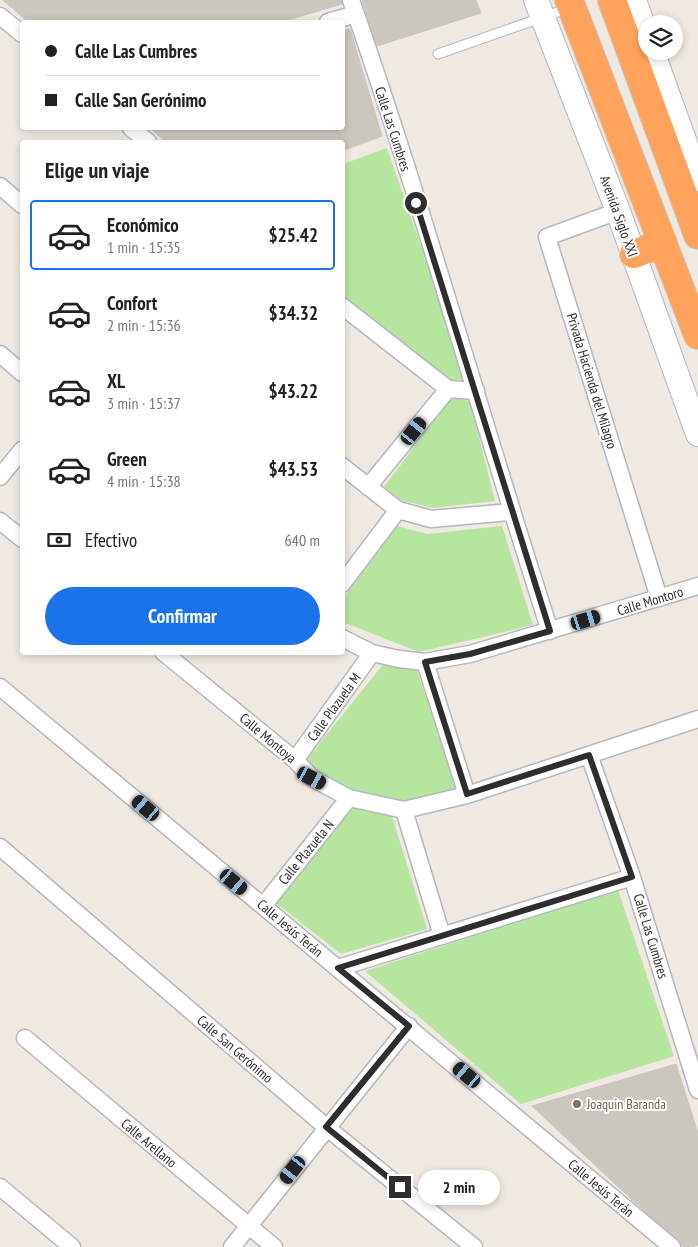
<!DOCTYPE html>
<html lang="es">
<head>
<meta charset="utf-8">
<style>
  body { margin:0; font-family:"PT Sans Narrow",sans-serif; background:#f2f2f2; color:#222; height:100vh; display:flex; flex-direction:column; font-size:19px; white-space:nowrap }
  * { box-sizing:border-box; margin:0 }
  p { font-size:16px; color:#767676 }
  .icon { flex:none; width:28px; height:28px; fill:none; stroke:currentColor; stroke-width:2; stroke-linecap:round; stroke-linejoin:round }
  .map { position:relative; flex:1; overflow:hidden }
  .sheet { position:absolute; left:20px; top:140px; width:325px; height:515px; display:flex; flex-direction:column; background:#fff; border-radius:5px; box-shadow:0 2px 8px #0003 }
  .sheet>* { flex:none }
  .hud { position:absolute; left:20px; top:20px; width:325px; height:110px; border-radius:5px; box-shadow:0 2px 8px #0003; display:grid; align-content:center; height:110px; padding:0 25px; background:#fff }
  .tools { position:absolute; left:638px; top:15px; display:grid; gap:10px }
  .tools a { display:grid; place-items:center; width:45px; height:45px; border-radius:50%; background:#fff; box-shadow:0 2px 8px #0003; font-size:25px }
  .end { position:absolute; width:22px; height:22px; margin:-11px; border:6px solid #2e2e2e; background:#fff; box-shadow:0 0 0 2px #fff }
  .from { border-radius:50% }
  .bubble { position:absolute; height:35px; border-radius:18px; background:#fff; box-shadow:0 2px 8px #0003; font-size:16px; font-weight:700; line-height:35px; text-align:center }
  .car { position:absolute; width:15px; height:30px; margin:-15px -8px; border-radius:6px; box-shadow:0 0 4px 1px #0007; background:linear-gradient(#222 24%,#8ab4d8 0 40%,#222 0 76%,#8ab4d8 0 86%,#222 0) }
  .hud b { display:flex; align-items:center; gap:18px; height:48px; font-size:19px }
  .hud b+b { border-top:1px solid #e0e0e0 }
  .hud i { width:12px; height:12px; background:#222 }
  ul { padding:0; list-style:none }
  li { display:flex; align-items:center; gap:15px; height:70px; margin:0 10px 8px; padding:0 15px; border:2px solid transparent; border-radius:5px }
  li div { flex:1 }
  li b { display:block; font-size:19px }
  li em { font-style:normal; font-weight:700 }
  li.selected { border-color:#1a73e8 }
  li>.icon { width:45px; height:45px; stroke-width:1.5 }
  h2 { padding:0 25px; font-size:22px; line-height:60px }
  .pay { display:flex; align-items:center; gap:12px; height:55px; padding:0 25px; font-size:19px }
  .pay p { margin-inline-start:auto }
  .primary-button { display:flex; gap:10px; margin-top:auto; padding:10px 25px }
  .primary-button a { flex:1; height:58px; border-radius:30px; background:#1a73e8; color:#fff; font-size:20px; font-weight:700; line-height:58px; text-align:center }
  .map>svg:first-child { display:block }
  .green { fill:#b6e59e }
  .building { fill:#cbc7bf; stroke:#cbc5ba }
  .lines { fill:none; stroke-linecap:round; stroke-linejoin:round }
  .lane-casing { stroke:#b4b7c1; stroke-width:11 }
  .street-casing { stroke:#b4b7c1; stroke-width:19 }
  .secondary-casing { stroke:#b4b7c1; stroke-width:26 }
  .highway-casing { stroke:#c9c9c9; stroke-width:30 }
  .lane { stroke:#fff; stroke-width:9 }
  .street { stroke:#fff; stroke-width:16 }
  .secondary { stroke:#fff; stroke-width:24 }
  .highway { stroke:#ffa35c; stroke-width:28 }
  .route { stroke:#2e2e2e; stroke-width:6 }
  .education-dot { fill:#8d6e63; stroke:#fff; stroke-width:2 }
  .labels { text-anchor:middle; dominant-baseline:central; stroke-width:4; stroke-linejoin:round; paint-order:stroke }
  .street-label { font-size:14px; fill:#2e2e2e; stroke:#fff }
  .education-label { font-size:14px; fill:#785e54; stroke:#fff; text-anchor:start }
</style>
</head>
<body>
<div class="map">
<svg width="698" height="1247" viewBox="0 0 698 1247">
  <rect width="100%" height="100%" fill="#efe9e1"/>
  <!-- green -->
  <path class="green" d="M387 148 468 381 451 380 343 295V164Z
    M451 397 470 401 495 501 433 508 403 501 384 487Z
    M397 526 428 534 502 526 533 625 419 652 343 622V599Z
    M385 662 417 671 460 791 410 802 358 792 319 772 307 759Z
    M353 808 392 816 427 929 341 954 276 903Z
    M618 890 674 1056 521 1104 365 971Z"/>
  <!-- building -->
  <path class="building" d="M3 0H341L342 4 281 22H28Z
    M362 0H476L481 13 377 46Z
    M350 29 382 136 342 151V142H166L150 128H342V31Z
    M676 1064 698 1133V1245L691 1247H683L678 1239 645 1212 532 1106Z"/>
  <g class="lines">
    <defs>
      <path id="lane" d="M438 54 569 8"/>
      <path id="street" d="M351 0C424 208 482 422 550 631
        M0 16 22 34
        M328 22 356 14
        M131 128 148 142
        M0 186 22 205
        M618 211 547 237 659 598
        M342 306 448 389 476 391
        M0 354 22 373
        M342 466 398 510 431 519 511 512
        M0 477 22 450
        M368 487 448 389
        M0 521 22 539
        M342 584 398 510
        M342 638 372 653 399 659 425 662 470 654 698 586
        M163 652 295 760 312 778 349 798 404 810 467 795 698 719
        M425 662 467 795
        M0 687 672 1247
        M589 755 632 877 698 1090
        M295 760 372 653
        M404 810 442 936
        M0 847 326 1127 474 1247
        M263 906 349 798
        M338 968 632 877
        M25 1038 274 1247
        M0 1187 72 1247
        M232 1247 409 1026"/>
      <path id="secondary" d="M536 0 618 211 698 434
        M634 0 646 34
        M652 51 698 179"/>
      <path id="highway" d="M569 0 698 335
        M612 0 698 235
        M634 254 663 243"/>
    </defs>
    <!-- lane casing -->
    <use href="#lane" class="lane-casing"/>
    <!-- street casing -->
    <use href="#street" class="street-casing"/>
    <!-- secondary casing -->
    <use href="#secondary" class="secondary-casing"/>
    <!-- highway casing -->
    <use href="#highway" class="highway-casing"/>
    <!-- lane -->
    <use href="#lane" class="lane"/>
    <!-- street -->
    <use href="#street" class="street"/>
    <!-- secondary -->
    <use href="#secondary" class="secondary"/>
    <!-- highway -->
    <use href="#highway" class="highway"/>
  </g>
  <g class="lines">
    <!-- route -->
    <path class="route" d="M400 1187 326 1127 409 1026 338 968 632 877 589 755 467 794 425 662 470 654 550 631 416 203"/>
  </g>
  <!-- markers -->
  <circle class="education-dot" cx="577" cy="1104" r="5"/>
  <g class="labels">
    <!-- street labels -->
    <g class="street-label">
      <text transform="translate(393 129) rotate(72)">Calle Las Cumbres</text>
      <text transform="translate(619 216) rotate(70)">Avenida Siglo XXI</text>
      <text transform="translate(592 381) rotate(73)">Privada Hacienda del Milagro</text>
      <text transform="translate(650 601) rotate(-17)">Calle Montoro</text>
      <text transform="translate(334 707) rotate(-54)">Calle Plazuela M</text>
      <text transform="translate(268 738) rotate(40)">Calle Montoya</text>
      <text transform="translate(306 852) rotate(-51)">Calle Plazuela N</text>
      <text transform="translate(290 928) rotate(40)">Calle Jesús Terán</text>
      <text transform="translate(651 936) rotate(73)">Calle Las Cumbres</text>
      <text transform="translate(235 1049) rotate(41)">Calle San Gerónimo</text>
      <text transform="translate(149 1143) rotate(40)">Calle Arellano</text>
      <text transform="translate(601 1188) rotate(40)">Calle Jesús Terán</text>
    </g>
    <!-- education labels -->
    <g class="education-label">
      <text x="587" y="1104">Joaquin Baranda</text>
    </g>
  </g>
</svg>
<div class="tools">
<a><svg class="icon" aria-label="layers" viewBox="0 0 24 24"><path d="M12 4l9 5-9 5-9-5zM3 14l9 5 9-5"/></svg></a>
</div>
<i class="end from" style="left:416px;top:203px"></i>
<i class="end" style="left:400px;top:1187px"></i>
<div class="bubble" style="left:418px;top:1170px;width:82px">2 min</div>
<i class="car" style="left:414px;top:431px;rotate:39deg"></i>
<i class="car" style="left:586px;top:620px;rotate:73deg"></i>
<i class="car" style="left:312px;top:778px;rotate:118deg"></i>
<i class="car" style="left:146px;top:808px;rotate:310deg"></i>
<i class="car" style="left:234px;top:882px;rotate:130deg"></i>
<i class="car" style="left:467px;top:1075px;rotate:310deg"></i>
<i class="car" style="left:293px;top:1170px;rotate:218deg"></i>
<div class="hud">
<b><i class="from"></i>Calle Las Cumbres</b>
<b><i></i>Calle San Gerónimo</b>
</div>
<section class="sheet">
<h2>Elige un viaje</h2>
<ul>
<li class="selected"><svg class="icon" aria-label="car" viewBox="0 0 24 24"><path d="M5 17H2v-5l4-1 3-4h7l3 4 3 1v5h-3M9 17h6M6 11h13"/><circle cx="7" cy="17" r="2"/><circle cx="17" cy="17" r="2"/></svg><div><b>Económico</b><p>1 min · 15:35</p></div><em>$25.42</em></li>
<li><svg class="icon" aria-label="car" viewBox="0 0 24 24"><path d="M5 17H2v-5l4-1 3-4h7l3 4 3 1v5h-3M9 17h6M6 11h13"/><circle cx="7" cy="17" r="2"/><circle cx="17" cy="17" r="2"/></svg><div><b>Confort</b><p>2 min · 15:36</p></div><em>$34.32</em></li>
<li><svg class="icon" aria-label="car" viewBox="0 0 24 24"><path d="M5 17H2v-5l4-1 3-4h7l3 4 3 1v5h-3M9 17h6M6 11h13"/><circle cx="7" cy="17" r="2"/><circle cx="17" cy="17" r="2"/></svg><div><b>XL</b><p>3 min · 15:37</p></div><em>$43.22</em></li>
<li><svg class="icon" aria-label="car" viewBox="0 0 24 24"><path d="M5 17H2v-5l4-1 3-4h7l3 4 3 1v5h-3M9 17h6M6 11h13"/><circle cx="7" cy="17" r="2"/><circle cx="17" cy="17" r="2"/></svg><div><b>Green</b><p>4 min · 15:38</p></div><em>$43.53</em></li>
</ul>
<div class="pay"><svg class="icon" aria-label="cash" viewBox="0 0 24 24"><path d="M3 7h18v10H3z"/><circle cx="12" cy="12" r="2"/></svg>Efectivo<p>640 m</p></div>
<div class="primary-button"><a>Confirmar</a></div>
</section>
</div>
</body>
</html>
